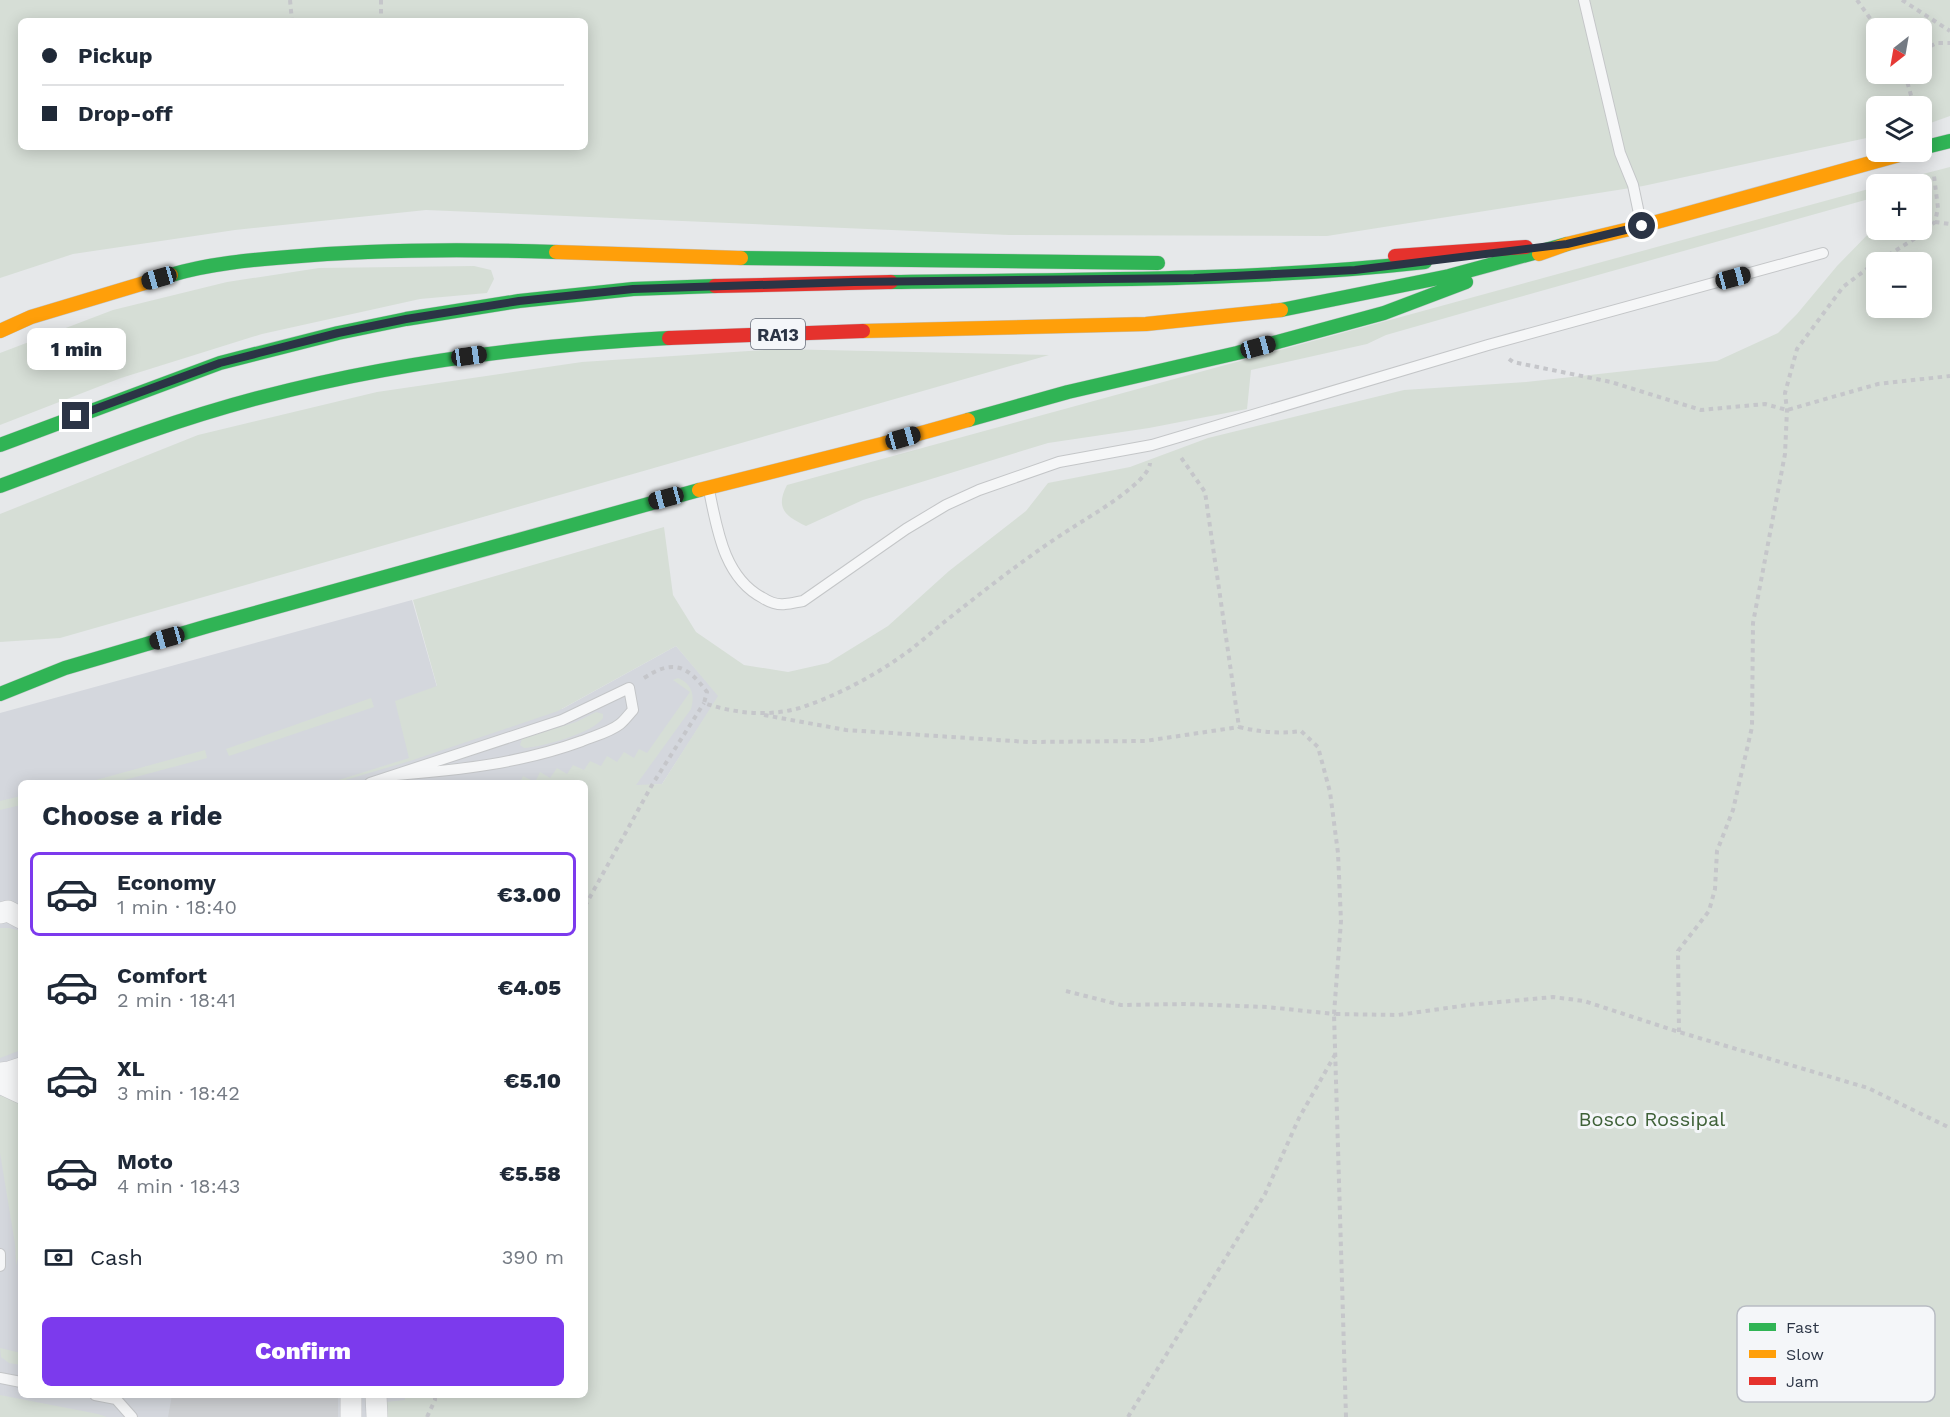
<!DOCTYPE html>
<html lang="en">
<head>
<meta charset="utf-8">
<style>
  body { margin:0; font-family:"Work Sans",sans-serif; background:#f6f6f7; color:#1f2937; height:100vh; display:flex; flex-direction:column; font-size:22px; white-space:nowrap }
  * { box-sizing:border-box; margin:0 }
  p { font-size:20px; color:#747a83 }
  .icon { flex:none; width:33px; height:33px; fill:none; stroke:currentColor; stroke-width:2; stroke-linecap:round; stroke-linejoin:round }
  .map { position:relative; flex:1; overflow:hidden }
  .side { position:absolute; left:18px; top:780px; width:570px; height:618px; display:flex; flex-direction:column; background:#fff; border-radius:9px; box-shadow:0 3px 15px #0003 }
  .side>* { flex:none }
  .banner { position:absolute; left:18px; top:18px; width:570px; height:132px; border-radius:9px; box-shadow:0 3px 15px #0003; display:grid; align-content:center; height:132px; padding:0 24px; background:#fff }
  .needle { width:39px; rotate:211deg }
  .fabs { position:absolute; left:1866px; top:18px; display:grid; gap:12px }
  .fabs a { display:grid; place-items:center; width:66px; height:66px; border-radius:9px; background:#fff; box-shadow:0 3px 15px #0003; font-size:30px }
  .end { position:absolute; width:27px; height:27px; margin:-14px; border:8px solid #2b3445; background:#fff; box-shadow:0 0 0 3px #fff }
  .from { border-radius:50% }
  .bubble { position:absolute; height:42px; border-radius:9px; background:#fff; box-shadow:0 3px 15px #0003; font-size:20px; font-weight:800; line-height:42px; text-align:center }
  .car { position:absolute; width:18px; height:36px; margin:-18px -9px; border-radius:8px; box-shadow:0 0 4px 2px #0007; background:linear-gradient(#222 24%,#8ab4d8 0 40%,#222 0 76%,#8ab4d8 0 86%,#222 0) }
  .banner b { display:flex; align-items:center; gap:21px; height:57px; font-size:22px }
  .banner b+b { border-top:2px solid #e0e1e3 }
  .banner i { width:15px; height:15px; background:#1f2937 }
  ul { padding:0; list-style:none }
  li { display:flex; align-items:center; gap:18px; height:84px; margin:0 12px 9px; padding:0 12px; border:3px solid transparent; border-radius:9px }
  li div { flex:1 }
  li b { display:block; font-size:22px }
  li em { font-style:normal; font-weight:800 }
  li.active { border-color:#7c3aed }
  li>.icon { width:54px; height:54px; stroke-width:1.5 }
  h2 { padding:0 24px; font-size:27px; line-height:72px }
  .pay { display:flex; align-items:center; gap:15px; height:66px; padding:0 24px; font-size:22px }
  .pay p { margin-inline-start:auto }
  .button { display:flex; gap:12px; margin-top:auto; padding:12px 24px }
  .button a { flex:1; height:69px; border-radius:9px; background:#7c3aed; color:#fff; font-size:24px; font-weight:800; line-height:69px; text-align:center }
  .map>svg:first-child { display:block }
  .built { fill:#d4d7dd }
  .green { fill:#d6ded6; fill-rule:evenodd }
  .building { fill:#ced0d3 }
  .lines { fill:none; stroke-linecap:round; stroke-linejoin:round }
  .lane-casing { stroke:#c4c6c8; stroke-width:12 }
  .street-casing { stroke:#c4c6c8; stroke-width:22 }
  .fast-casing { stroke:#c2c5c8; stroke-width:15 }
  .slow-casing { stroke:#c2c5c8; stroke-width:15 }
  .jam-casing { stroke:#c2c5c8; stroke-width:15 }
  .path { stroke:#c5c6ca; stroke-width:4; stroke-dasharray:4.5 4.5; stroke-linecap:butt }
  .lane { stroke:#f5f6f7; stroke-width:10 }
  .street { stroke:#f5f6f7; stroke-width:21 }
  .fast { stroke:#30b455; stroke-width:14 }
  .slow { stroke:#ff9f0a; stroke-width:14 }
  .jam { stroke:#e5322d; stroke-width:14 }
  .route { stroke:#2b3445; stroke-width:8 }
  .labels { text-anchor:middle; dominant-baseline:central; stroke-width:6; stroke-linejoin:round; paint-order:stroke }
  .shield { fill:#f4f6f9; stroke:#676e7b; stroke-width:1.5 }
  .shield-label { font-size:18px; font-weight:bold; fill:#2b3445 }
  .park-label { font-size:20px; fill:#3f6138; stroke:#f4f6f9 }
  .key { fill:#f4f6f9; stroke:#b8bcc3; stroke-width:1.5 }
  .key-label { font-size:16px; fill:#2b3445 }
</style>
</head>
<body>
<div class="map">
<svg width="1950" height="1417" viewBox="0 0 1950 1417">
  <rect width="100%" height="100%" fill="#e6e8ea"/>
  <!-- built -->
  <path class="built" d="M412 600 437 687 562 709 676 646 719 696 662 784 635 786 585 783H21V1395H418L413 1417H0V713Z"/>
  <!-- green -->
  <path class="green" d="M0 0H1950V116L1922 126V106H1876V136L1643 186 1327 236 1009 235 426 210 235 230 73 254 0 278ZM21 21H585V147H21ZM1876 28H1922V74H1876Z
    M1950 167V1417H386V1402L405 1400V1395H585V783H520L523 776 535 782 540 772 550 778 557 768 567 774 573 765 584 770 590 761 601 766 607 756 617 762 624 752 634 758 639 749 647 753 690 692 673 680 678 678C692 684 695 695 691 709L636 785 662 784 718 696 676 646 558 711 410 761 335 783H329L409 758 395 701 437 686 413 600 664 527 673 595 696 632 744 665 788 672 828 663 888 626 949 571 1026 511 1048 483 1130 467 1208 438 1404 390 1526 382 1717 361 1778 333 1797 314 1837 266 1876 226V230H1922V184H1884ZM1876 262H1922V308H1876Z
    M1876 187V197L1498 303 1386 335 1367 344 1251 370 1247 409 1149 428 1048 443 863 500 806 526C785 516 775 508 787 485Z
    M474 266 491 270 494 279 487 293 420 299 262 334 121 378 0 425V353L113 310 227 282 319 268Z
    M778 349 1049 355 60 638 0 642V514L198 435 377 392 582 362Z
    M371 698 374 707 229 756 226 749Z
    M596 712 603 714V718C593 733 542 747 524 748L520 745 522 739 576 722Z
    M205 750 207 758 113 783H85Z
    M21 796V805L0 810V801Z
    M0 928H9L21 931V1050L0 1058Z
    M0 1096H7L21 1104V1245L16 1266 15 1244 0 1153Z
    M0 1348 21 1353V1365L9 1363 1 1357Z
    M0 1395 98 1414 107 1417H0Z"/>
  <!-- building -->
  <path class="building" d="M172 1395H338V1417H168Z"/>
  <g class="lines">
    <defs>
      <path id="lane" d="M1584 0 1620 153 1633 185 1641 223
        M709 490C717 529 724 578 763 598 769 602 778 605 785 604 791 604 797 602 803 601L906 529 946 505 979 490 1059 462 1152 445 1488 345 1823 253
        M370 783 562 720 629 688 633 710C629 714 625 720 620 724 610 732 594 736 582 741 522 763 460 770 396 775
        M0 1254V1266
        M0 1378 21 1382
        M95 1395 116 1399 132 1417"/>
      <path id="street" d="M0 913 8 911 21 918
        M0 1073 9 1072 21 1068
        M0 1083 21 1093
        M351 1395V1417
        M376 1395 377 1417"/>
      <path id="fast" d="M1922 148 1950 141
        M741 258 1158 263
        M171 275C207 264 250 260 288 257 377 249 467 249 556 252
        M891 282C1069 279 1248 282 1425 262
        M1281 310 1449 276 1567 244
        M968 420 1068 392 1237 353 1384 313 1466 282
        M0 445 220 363 338 333 406 319 519 301 633 289 715 286
        M0 486C86 454 173 420 262 397 395 362 532 345 669 338
        M0 694 65 668 208 626 699 490"/>
      <path id="slow" d="M556 252 741 258
        M1539 254 1567 244 1642 226 1910 152
        M0 331 31 317 171 275
        M863 331 1146 324 1281 310
        M699 490 882 444 968 420"/>
      <path id="jam" d="M1395 256 1526 247
        M715 286 891 282
        M669 338 863 331"/>
    </defs>
    <!-- lane casing -->
    <use href="#lane" class="lane-casing"/>
    <!-- street casing -->
    <use href="#street" class="street-casing"/>
    <!-- fast casing -->
    <use href="#fast" class="fast-casing"/>
    <!-- slow casing -->
    <use href="#slow" class="slow-casing"/>
    <!-- jam casing -->
    <use href="#jam" class="jam-casing"/>
    <!-- path -->
    <path class="path" d="M290 0 292 21
      M381 0V21
      M1857 0 1877 28
      M1902 0 1950 31
      M1922 50 1937 43H1950
      M1905 74 1914 106
      M1935 222 1950 224
      M1509 359 1513 362 1611 382 1701 410 1765 404 1787 410 1878 384 1950 376
      M644 678C673 659 687 665 707 692L704 703C736 714 771 717 803 707 835 696 868 679 896 660 913 649 928 635 943 623 986 589 1029 555 1075 526 1092 515 1149 482 1150 463
      M764 715 846 730 1028 742 1145 741 1239 727
      M585 906 652 785 704 703
      M1066 991 1121 1005 1185 1004 1267 1007 1334 1014 1341 921 1338 853 1330 792 1318 747 1301 731C1279 734 1260 732 1239 727L1205 492 1180 456
      M1679 1032 1678 951 1709 911 1715 889 1717 851 1733 810 1752 727 1753 623 1785 454 1787 410 1785 393 1797 349 1843 287 1868 268 1914 239 1935 222 1938 208 1934 176
      M427 1417 435 1400V1395
      M1128 1417 1265 1194 1299 1118 1336 1053
      M1346 1417 1334 1014 1398 1015 1468 1005 1553 997 1584 1001 1679 1032 1868 1088 1950 1128"/>
    <!-- lane -->
    <use href="#lane" class="lane"/>
    <!-- street -->
    <use href="#street" class="street"/>
    <!-- fast -->
    <use href="#fast" class="fast"/>
    <!-- slow -->
    <use href="#slow" class="slow"/>
    <!-- jam -->
    <use href="#jam" class="jam"/>
  </g>
  <g class="lines">
    <!-- route -->
    <path class="route" d="M76 416 220 363 259 353 338 333 406 319 519 301 633 289 854 282 1194 278 1355 270 1567 244 1642 226"/>
  </g>
  <g class="labels">
    <!-- shield labels -->
    <rect class="shield" x="751" y="319" width="54" height="30" rx="4.5"/>
    <g class="shield-label">
      <text x="778" y="334">RA13</text>
    </g>
    <!-- park labels -->
    <g class="park-label">
      <text x="1652" y="1119">Bosco Rossipal</text>
    </g>
  </g>
  <!-- legend -->
  <rect x="1737" y="1306" width="198" height="96" rx="9" class="key"/>
  <rect x="1749" y="1323" width="27" height="8" fill="#30b455"/>
  <rect x="1749" y="1350" width="27" height="8" fill="#ff9f0a"/>
  <rect x="1749" y="1377" width="27" height="8" fill="#e5322d"/>
  <g class="key-label">
    <text x="1786" y="1333">Fast</text>
    <text x="1786" y="1360">Slow</text>
    <text x="1786" y="1387">Jam</text>
  </g>
</svg>
<div class="fabs">
<a><svg class="needle" viewBox="-14 -14 28 28"><path d="M0-13l5 13h-10z" fill="#e53935"/><path d="M0 13l5-13h-10z" fill="#747a83"/></svg></a>
<a><svg class="icon" aria-label="layers" viewBox="0 0 24 24"><path d="M12 4l9 5-9 5-9-5zM3 14l9 5 9-5"/></svg></a>
<a>+</a>
<a>−</a>
</div>
<i class="end from" style="left:1642px;top:226px"></i>
<i class="end" style="left:76px;top:416px"></i>
<div class="bubble" style="left:27px;top:328px;width:99px">1 min</div>
<i class="car" style="left:159px;top:278px;rotate:254deg"></i>
<i class="car" style="left:1733px;top:278px;rotate:75deg"></i>
<i class="car" style="left:1258px;top:347px;rotate:75deg"></i>
<i class="car" style="left:469px;top:356px;rotate:82deg"></i>
<i class="car" style="left:903px;top:438px;rotate:74deg"></i>
<i class="car" style="left:666px;top:498px;rotate:255deg"></i>
<i class="car" style="left:167px;top:638px;rotate:254deg"></i>
<div class="banner">
<b><i class="from"></i>Pickup</b>
<b><i></i>Drop-off</b>
</div>
<section class="side">
<h2>Choose a ride</h2>
<ul>
<li class="active"><svg class="icon" aria-label="car" viewBox="0 0 24 24"><path d="M5 17H2v-5l4-1 3-4h7l3 4 3 1v5h-3M9 17h6M6 11h13"/><circle cx="7" cy="17" r="2"/><circle cx="17" cy="17" r="2"/></svg><div><b>Economy</b><p>1 min · 18:40</p></div><em>€3.00</em></li>
<li><svg class="icon" aria-label="car" viewBox="0 0 24 24"><path d="M5 17H2v-5l4-1 3-4h7l3 4 3 1v5h-3M9 17h6M6 11h13"/><circle cx="7" cy="17" r="2"/><circle cx="17" cy="17" r="2"/></svg><div><b>Comfort</b><p>2 min · 18:41</p></div><em>€4.05</em></li>
<li><svg class="icon" aria-label="car" viewBox="0 0 24 24"><path d="M5 17H2v-5l4-1 3-4h7l3 4 3 1v5h-3M9 17h6M6 11h13"/><circle cx="7" cy="17" r="2"/><circle cx="17" cy="17" r="2"/></svg><div><b>XL</b><p>3 min · 18:42</p></div><em>€5.10</em></li>
<li><svg class="icon" aria-label="car" viewBox="0 0 24 24"><path d="M5 17H2v-5l4-1 3-4h7l3 4 3 1v5h-3M9 17h6M6 11h13"/><circle cx="7" cy="17" r="2"/><circle cx="17" cy="17" r="2"/></svg><div><b>Moto</b><p>4 min · 18:43</p></div><em>€5.58</em></li>
</ul>
<div class="pay"><svg class="icon" aria-label="cash" viewBox="0 0 24 24"><path d="M3 7h18v10H3z"/><circle cx="12" cy="12" r="2"/></svg>Cash<p>390 m</p></div>
<div class="button"><a>Confirm</a></div>
</section>
</div>
</body>
</html>
